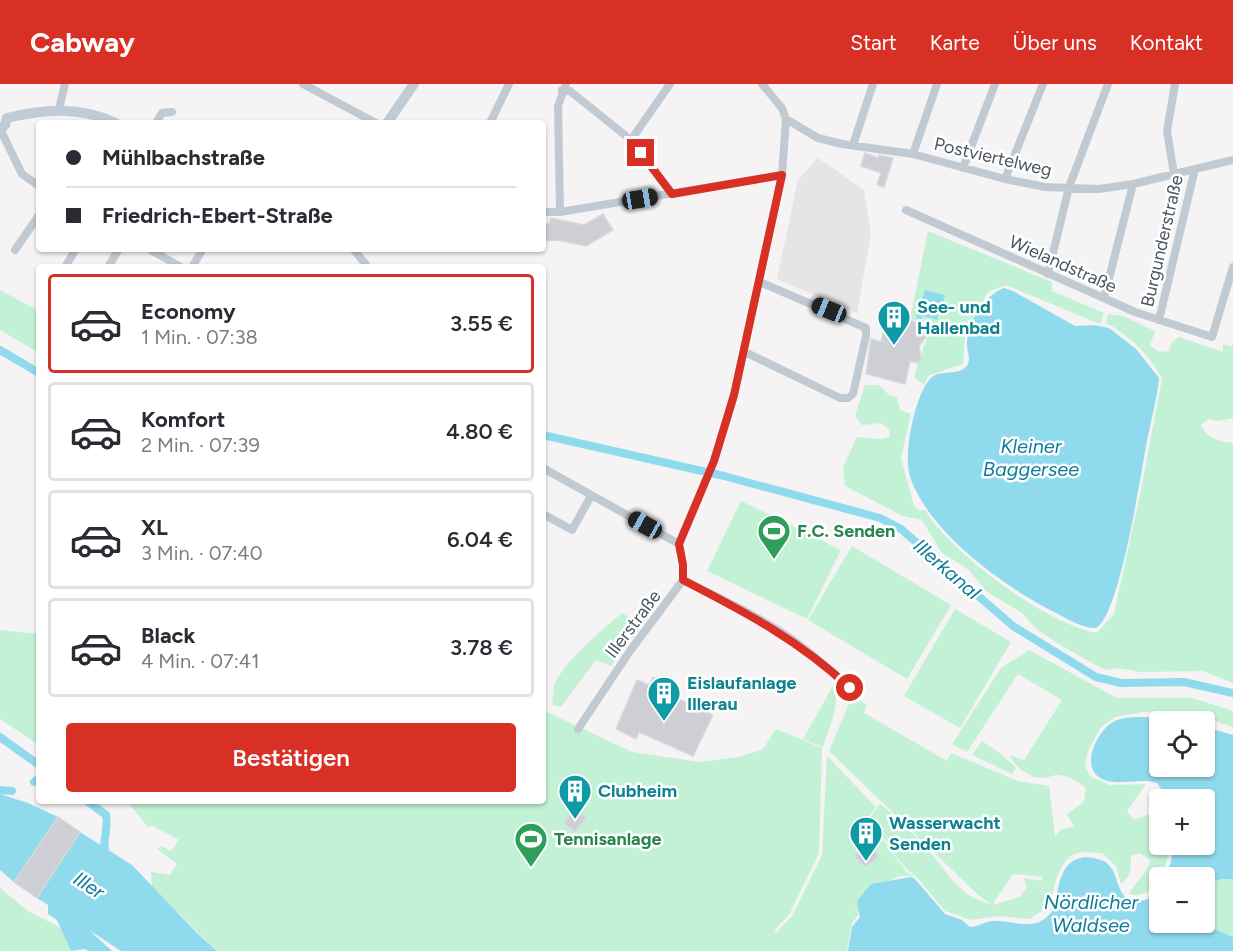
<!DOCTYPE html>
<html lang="de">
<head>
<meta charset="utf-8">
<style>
  body { margin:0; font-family:Figtree,sans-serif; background:#f7f7f7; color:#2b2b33; height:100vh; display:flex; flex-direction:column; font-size:22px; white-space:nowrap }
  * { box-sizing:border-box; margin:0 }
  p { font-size:20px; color:#7c7c81 }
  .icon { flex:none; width:33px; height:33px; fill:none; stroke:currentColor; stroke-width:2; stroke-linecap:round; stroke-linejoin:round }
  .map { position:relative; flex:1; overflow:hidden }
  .side { position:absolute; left:36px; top:180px; width:510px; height:540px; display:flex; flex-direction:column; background:#fff; border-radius:6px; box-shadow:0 2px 4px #0004 }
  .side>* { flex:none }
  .top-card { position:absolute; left:36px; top:36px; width:510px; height:132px; border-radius:6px; box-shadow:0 2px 4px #0004; display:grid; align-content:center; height:132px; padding:0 30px; background:#fff }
  .buttons { position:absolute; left:1149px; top:627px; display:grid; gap:12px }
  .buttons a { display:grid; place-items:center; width:66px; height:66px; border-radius:6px; background:#fff; box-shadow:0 2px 4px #0004; font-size:30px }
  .end { position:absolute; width:27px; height:27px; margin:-14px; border:8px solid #d93025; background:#fff; box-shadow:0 0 0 3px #fff }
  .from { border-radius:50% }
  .car { position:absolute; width:18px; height:36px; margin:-18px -9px; border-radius:8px; box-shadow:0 0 4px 2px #0007; background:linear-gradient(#222 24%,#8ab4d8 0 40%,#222 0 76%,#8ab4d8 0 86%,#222 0) }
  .top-card b { display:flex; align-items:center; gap:21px; height:57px; font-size:22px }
  .top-card b+b { border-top:2px solid #e1e1e2 }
  .top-card i { width:15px; height:15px; background:#2b2b33 }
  ul { padding:10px 0 0; list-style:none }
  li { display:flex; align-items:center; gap:18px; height:99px; margin:0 12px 9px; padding:0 18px; border:3px solid #e1e1e2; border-radius:6px }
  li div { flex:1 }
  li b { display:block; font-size:22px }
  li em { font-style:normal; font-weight:600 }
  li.current { border-color:#d93025 }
  li>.icon { width:54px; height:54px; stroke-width:1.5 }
  .action { display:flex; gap:12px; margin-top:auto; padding:12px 30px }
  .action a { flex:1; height:69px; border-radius:6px; background:#d93025; color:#fff; font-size:24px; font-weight:600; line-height:69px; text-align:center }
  header { display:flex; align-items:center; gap:36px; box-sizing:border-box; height:84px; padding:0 30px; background:#d93025; color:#fff }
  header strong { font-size:28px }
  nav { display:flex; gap:33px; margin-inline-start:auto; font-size:21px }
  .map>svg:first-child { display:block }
  .education { fill:#e6e4e5 }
  .green { fill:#c3f1d5; fill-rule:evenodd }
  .water { fill:#90daee }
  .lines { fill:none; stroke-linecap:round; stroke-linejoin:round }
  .canal { stroke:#90daee; stroke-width:8 }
  .building { fill:#cdcfd5; stroke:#d7d9de; stroke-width:1.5 }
  .minor { stroke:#c1cad2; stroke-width:8 }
  .secondary { stroke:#c1cbd6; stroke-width:10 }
  .route { stroke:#d93025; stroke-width:8 }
  .labels { text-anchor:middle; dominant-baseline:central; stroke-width:5; stroke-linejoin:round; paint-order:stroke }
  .street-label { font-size:18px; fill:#4a5661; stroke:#fff }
  .culture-label { font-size:18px; font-weight:bold; fill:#0d838f; stroke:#fff; text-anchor:start }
  .leisure-label { font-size:18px; font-weight:bold; fill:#27864d; stroke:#fff; text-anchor:start }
  .water-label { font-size:20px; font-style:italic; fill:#0c7c9b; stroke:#fff }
</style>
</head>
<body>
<header>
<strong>Cabway</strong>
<nav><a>Start</a><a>Karte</a><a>Über uns</a><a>Kontakt</a></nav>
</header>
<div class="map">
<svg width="1233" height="867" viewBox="0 0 1233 867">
  <rect width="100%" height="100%" fill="#f5f3f3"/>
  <!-- education -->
  <path class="education" d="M818 74 864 106 871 150 857 229 777 195 798 96Z"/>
  <!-- green -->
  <path class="green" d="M928 147 1052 198V207L1104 229 1100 240 1006 201 988 208 965 252 963 280 928 292 924 301 914 293 931 241 910 235Z
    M0 206 39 227V269L0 246Z
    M1108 230 1123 232 1155 247 1150 261 1159 268 1169 267 1172 258 1179 253 1223 268V260L1230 262 1233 261V334L1218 337 1208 335 1201 341C1208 355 1218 357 1233 359V599L1203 587 1140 588 1118 584 1106 586 1092 579 1062 562 1036 545 1022 529 986 507 968 485 942 469 922 436 903 432 845 402 843 383 857 353 879 355 890 353 889 346 881 339 862 341 855 332 865 301H879L888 310 897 314 900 326 911 330 901 374 914 422 919 427 925 426C952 470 1046 540 1097 549L1114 530 1141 406 1162 295C1152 273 1128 250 1106 239Z
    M741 417 841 466 807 535 707 487Z
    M852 462 951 521 907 595 808 536Z
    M955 525 1011 558 960 644 904 612Z
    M622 529 642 542 611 582 596 576 561 623 552 621C553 615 553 608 554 602 561 580 604 544 622 529Z
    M0 546 39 550V661L0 635Z
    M1029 566 1117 614H1192L1233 627V643L1197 631 1143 628 1115 633 1101 643 1088 667 1085 683 1091 693 1110 701 1146 700 1127 727 1134 736 1149 730 1151 710 1157 707 1164 711V715L1160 716V760L1171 761C1166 782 1158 817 1129 810 1135 798 1148 789 1150 776L1140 769 1131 772 1130 790 1121 800 1116 782 1102 769C1094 769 1085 767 1078 769 1058 774 1054 804 1050 821L1030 835 999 832 971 836 945 827 916 792 908 787 899 776 870 734 880 719C897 735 915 750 930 768 949 790 959 813 991 820L976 809 829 667 853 610 867 621 864 629 947 677 951 669 1018 697 1049 702 1055 753 1061 745 1074 743 1067 730 1084 718 1086 705C1078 697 1070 692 1057 691 1052 691 1048 694 1043 694 1031 695 1013 682 1010 671L1024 676 1062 616 1018 590 967 668 952 660 1001 584ZM1013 790 1043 793 1041 797 1024 794 1027 803 1020 813 992 821Z
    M834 600C841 620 829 644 823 663L803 655Z
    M543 626 632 668 699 678 739 673 763 665 776 645 822 664 819 769 790 829 774 847 776 849 792 832 822 771 827 672 876 723 868 734 897 775 899 782V777L906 788 917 794C889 784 874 811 860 830L846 820 859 830 852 839 847 867H217L152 803 151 788 170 791 177 780 157 765 161 762 171 767 179 756 153 742 148 743 127 717H543Z
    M982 657 1001 670 1016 684 1012 690 972 671Z
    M1221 795H1233V853L1200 839 1204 838 1205 801Z
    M0 804 28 827 61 844 71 867H0Z"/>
  <!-- water -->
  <path class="water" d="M1004 204 1013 207 1075 242 1094 241 1109 244 1136 265 1159 294C1157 315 1151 336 1147 357 1141 388 1120 531 1096 544 1083 544 1069 536 1058 530 1007 505 929 449 910 393 903 371 914 315 929 296 939 284 955 293 966 283 972 274 967 270 967 261 967 238 984 212 1004 204Z
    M925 206 945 211 943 219 937 221 935 227 938 229V236L923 232 921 235 916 234Z
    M1150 633 1181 637 1160 638V682H1204L1205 643 1233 651V795H1221L1205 801 1204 794 1166 793 1171 778 1173 761 1204 760V716L1168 715 1157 699C1140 693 1118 703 1102 695 1079 684 1097 647 1113 638 1124 632 1139 633 1150 633Z
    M0 710 28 719 58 733 14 798 0 786Z
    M80 748 132 781 196 848 217 867H121L89 846 112 867H88L85 865 71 867 57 836 48 830V821L37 814Z
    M1085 773C1093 774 1101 774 1108 780 1120 791 1116 819 1139 817 1148 816 1155 813 1159 805L1160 838 1200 839 1233 853V867H848L852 843 860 833 857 817 871 800 911 793 915 795 945 830 962 836 970 843C978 843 985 837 994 837 1016 836 1036 850 1053 826 1060 805 1057 777 1085 773Z"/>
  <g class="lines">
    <!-- canal -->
    <path class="canal" d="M0 266 39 289
      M543 351 724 392 880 434 901 445 1013 542 1096 593 1121 599 1184 598 1233 609
      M0 653 39 681
      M34 698 39 694
      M0 706 12 707
      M87 717 106 731C109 748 101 756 106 770"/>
  </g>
  <!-- building -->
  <path class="building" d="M865 69 878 74 879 71 893 74 884 103 877 101 881 89 861 82Z
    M603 130 613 146 586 162 558 156 543 157V140L550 139 551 134 584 141Z
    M903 227 909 229 908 236 927 241 926 253 919 262 921 274 918 279 910 277 905 300 866 290 871 255 881 258 887 234 900 236Z
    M653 593 677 604 672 612 713 631 693 672 639 648 636 655 616 645 637 596 649 601Z
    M574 725 586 734 575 748 564 739Z
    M58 733 80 748 37 814 14 798Z
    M872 764 879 772 865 783 855 772 860 768 863 772Z"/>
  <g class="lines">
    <!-- minor -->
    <path class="minor" d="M303 0 376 39
      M562 6 570 7 631 56 672 110
      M59 25 65 0
      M786 35 818 54 842 60 913 70 1005 95 1045 103 1099 105 1133 100 1233 76
      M156 39 162 29 172 28
      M490 39 509 0
      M0 45 22 90 39 102
      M631 56 670 0
      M853 61 873 0
      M913 70 937 0
      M963 84 995 0
      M1174 90 1167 47 1175 0
      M1005 95 1043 0
      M906 126 1135 228 1212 253 1233 183
      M543 128H560L782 91
      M560 128 558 22 566 0
      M149 165 181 183
      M353 165 368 183
      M15 166 39 131
      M65 183 76 165
      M108 183 119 165
      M192 183 203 165
      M1048 190 1069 103 1108 0
      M1104 214 1133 100
      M1159 236 1195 85
      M745 268 840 314H848L853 310 866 252V244L760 198
      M543 384 679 460
      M543 430 572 446 591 412
      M683 496C720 515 759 532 793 556 816 573 836 591 857 609
      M578 645 630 567 683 496V481L679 460 714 377 734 311 782 91 786 35 782 24 762 0"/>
    <!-- secondary -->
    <path class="secondary" d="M7 34C45 25 79 22 116 39
      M387 39 414 0
      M0 45 5 41 7 34"/>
  </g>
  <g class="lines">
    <!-- route -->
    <path class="route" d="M641 69 672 110 782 91 734 311 714 377 679 460 683 481V496C745 528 799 556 850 604"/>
  </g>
  <!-- icons -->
  <defs>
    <symbol id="building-pin" viewBox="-11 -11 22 30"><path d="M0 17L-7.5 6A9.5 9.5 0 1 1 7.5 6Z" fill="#0f9aa8" stroke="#fff"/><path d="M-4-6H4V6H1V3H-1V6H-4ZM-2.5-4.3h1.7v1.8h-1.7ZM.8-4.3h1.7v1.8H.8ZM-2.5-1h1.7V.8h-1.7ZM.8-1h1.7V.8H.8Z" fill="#fff"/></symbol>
    <symbol id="stadium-pin" viewBox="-11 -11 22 30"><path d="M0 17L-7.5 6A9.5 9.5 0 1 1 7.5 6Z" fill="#2e9e5b" stroke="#fff"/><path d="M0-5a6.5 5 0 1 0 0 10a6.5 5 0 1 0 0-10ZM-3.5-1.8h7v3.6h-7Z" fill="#fff"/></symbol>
  </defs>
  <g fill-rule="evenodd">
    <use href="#building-pin" x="875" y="214" width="38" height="52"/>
    <use href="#stadium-pin" x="755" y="428" width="38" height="52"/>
    <use href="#building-pin" x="645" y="590" width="38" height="52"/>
    <use href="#building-pin" x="556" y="688" width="38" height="52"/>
    <use href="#building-pin" x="847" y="730" width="38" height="52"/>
    <use href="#stadium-pin" x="512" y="736" width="38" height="52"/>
  </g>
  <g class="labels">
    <!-- street labels -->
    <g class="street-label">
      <text transform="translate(993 73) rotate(13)">Postviertelweg</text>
      <text transform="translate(1162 157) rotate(-77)">Burgunderstraße</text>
      <text transform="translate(1063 180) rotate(24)">Wielandstraße</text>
      <text transform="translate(633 540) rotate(-53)">Illerstraße</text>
    </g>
    <!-- culture labels -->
    <g class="culture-label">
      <text x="917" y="223">See- und<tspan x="917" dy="21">Hallenbad</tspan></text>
      <text x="687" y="599">Eislaufanlage<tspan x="687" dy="21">Illerau</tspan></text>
      <text x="598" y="707">Clubheim</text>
      <text x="889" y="739">Wasserwacht<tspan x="889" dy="21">Senden</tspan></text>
    </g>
    <!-- leisure labels -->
    <g class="leisure-label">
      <text x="797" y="447">F.C. Senden</text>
      <text x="554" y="755">Tennisanlage</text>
    </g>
    <!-- water labels -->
    <g class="water-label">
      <text x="1031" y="362">Kleiner<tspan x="1031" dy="23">Baggersee</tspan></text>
      <text transform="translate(947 485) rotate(41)">Illerkanal</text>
      <text transform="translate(89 801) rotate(33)">Iller</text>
      <text x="1091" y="818">Nördlicher<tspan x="1091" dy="23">Waldsee</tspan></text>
    </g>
  </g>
</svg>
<div class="buttons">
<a><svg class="icon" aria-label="locate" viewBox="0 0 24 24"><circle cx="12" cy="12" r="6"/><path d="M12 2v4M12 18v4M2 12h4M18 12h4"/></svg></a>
<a>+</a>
<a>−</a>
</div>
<i class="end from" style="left:850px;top:604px"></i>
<i class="end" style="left:641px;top:69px"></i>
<i class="car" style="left:640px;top:115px;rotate:80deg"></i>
<i class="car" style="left:829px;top:226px;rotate:292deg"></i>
<i class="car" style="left:645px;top:441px;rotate:299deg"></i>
<div class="top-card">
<b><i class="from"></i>Mühlbachstraße</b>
<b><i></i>Friedrich-Ebert-Straße</b>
</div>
<section class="side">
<ul>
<li class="current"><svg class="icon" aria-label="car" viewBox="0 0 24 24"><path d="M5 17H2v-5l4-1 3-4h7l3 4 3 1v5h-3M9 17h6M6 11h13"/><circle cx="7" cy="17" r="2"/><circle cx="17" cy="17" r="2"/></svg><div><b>Economy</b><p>1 Min. · 07:38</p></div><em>3.55 €</em></li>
<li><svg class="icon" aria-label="car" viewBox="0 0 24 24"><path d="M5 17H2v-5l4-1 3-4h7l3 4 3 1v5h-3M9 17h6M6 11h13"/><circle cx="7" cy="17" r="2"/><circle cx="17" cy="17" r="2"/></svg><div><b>Komfort</b><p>2 Min. · 07:39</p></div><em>4.80 €</em></li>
<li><svg class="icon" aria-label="car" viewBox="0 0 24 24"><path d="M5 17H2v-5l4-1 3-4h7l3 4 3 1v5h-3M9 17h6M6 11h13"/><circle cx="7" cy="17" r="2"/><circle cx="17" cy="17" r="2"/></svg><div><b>XL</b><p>3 Min. · 07:40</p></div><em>6.04 €</em></li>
<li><svg class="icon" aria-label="car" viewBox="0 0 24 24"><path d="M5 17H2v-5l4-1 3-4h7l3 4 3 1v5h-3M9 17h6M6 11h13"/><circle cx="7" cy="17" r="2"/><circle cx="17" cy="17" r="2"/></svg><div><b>Black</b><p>4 Min. · 07:41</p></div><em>3.78 €</em></li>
</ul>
<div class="action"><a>Bestätigen</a></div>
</section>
</div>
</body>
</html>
